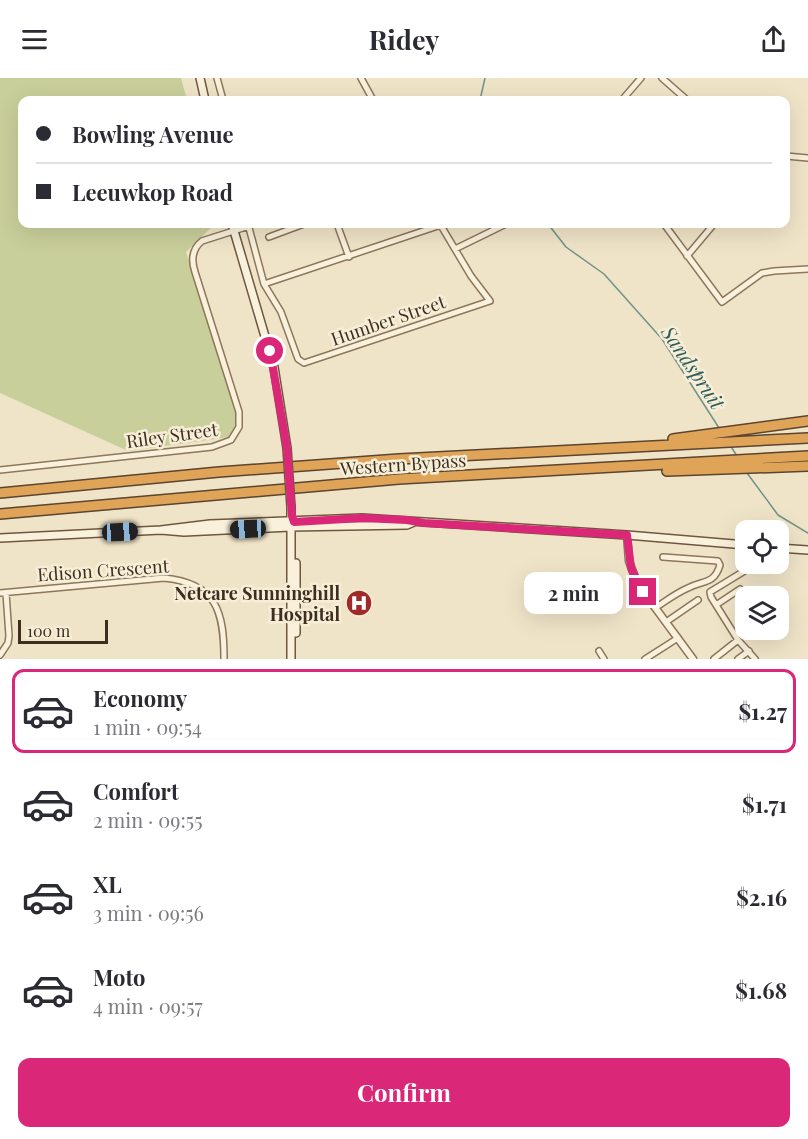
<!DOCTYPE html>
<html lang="en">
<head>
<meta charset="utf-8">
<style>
  body { margin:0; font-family:"Playfair Display",serif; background:#f2f2f3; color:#2b2b33; height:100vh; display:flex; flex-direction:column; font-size:22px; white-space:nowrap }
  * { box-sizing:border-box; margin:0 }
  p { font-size:20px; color:#7c7c81 }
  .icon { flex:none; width:33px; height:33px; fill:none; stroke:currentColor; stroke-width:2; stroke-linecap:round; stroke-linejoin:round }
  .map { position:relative; height:581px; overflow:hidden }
  .drawer { display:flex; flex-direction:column; background:#fff; flex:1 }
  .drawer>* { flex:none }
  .hud { position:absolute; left:18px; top:18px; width:772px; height:132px; border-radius:12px; box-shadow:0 6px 24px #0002; display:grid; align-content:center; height:132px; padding:0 18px; background:#fff }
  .fabs { position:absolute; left:735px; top:442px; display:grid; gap:12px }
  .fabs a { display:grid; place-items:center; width:54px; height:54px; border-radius:12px; background:#fff; box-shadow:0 6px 24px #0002; font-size:30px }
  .scale { position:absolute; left:18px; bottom:15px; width:90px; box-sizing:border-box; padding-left:6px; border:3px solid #3d2e20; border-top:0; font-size:16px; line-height:21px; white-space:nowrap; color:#3d2e20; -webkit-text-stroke:4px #f7eed8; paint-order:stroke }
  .end { position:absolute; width:27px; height:27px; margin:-14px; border:8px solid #db2777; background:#fff; box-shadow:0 0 0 3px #fff }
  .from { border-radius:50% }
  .bubble { position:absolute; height:42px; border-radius:12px; background:#fff; box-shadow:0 6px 24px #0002; font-size:20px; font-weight:700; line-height:42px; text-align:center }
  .car { position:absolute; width:18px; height:36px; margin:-18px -9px; border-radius:8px; box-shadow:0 0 4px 2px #0007; background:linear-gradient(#222 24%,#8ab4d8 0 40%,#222 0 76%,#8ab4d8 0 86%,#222 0) }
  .hud b { display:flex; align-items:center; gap:21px; height:57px; font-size:22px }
  .hud b+b { border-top:2px solid #e1e1e2 }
  .hud i { width:15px; height:15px; background:#2b2b33 }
  ul { padding:10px 0 0; list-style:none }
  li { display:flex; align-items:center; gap:18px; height:84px; margin:0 12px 9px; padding:0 6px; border:3px solid transparent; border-radius:12px }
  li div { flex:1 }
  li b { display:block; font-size:22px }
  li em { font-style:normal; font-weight:700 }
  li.current { border-color:#db2777 }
  li>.icon { width:54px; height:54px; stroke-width:1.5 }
  .button { display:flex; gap:12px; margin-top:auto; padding:12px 18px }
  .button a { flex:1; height:69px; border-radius:12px; background:#db2777; color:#fff; font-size:24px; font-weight:700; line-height:69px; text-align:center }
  header { display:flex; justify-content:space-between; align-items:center; height:78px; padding:0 18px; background:#fff; font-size:27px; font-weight:700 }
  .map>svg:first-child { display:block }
  .green { fill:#c9cf9b }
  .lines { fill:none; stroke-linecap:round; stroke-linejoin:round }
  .stream { stroke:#6f938a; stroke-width:1.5 }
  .minor-casing { stroke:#8d765c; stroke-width:8 }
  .tertiary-casing { stroke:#8d765c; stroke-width:9 }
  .secondary-casing { stroke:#6f573f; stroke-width:10 }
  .motorway-casing { stroke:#5b4430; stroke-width:12 }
  .minor { stroke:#faf1dc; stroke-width:5 }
  .tertiary { stroke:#faf1dc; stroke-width:6 }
  .secondary { stroke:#faf1dc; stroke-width:7 }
  .motorway { stroke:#e0a458; stroke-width:9 }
  .secondary-bridge-casing { stroke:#6f573f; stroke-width:10; stroke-linecap:butt }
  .secondary-bridge { stroke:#faf1dc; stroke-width:7 }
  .route { stroke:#db2777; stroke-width:8 }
  .labels { text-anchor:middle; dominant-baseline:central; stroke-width:5; stroke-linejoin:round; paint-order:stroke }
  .street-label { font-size:18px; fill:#3d2e20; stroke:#f7eed8 }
  .poi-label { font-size:18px; font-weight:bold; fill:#3d2e20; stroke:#f7eed8; text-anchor:end }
  .water-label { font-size:20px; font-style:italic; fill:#2f5d5a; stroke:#f7eed8 }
</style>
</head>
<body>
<header><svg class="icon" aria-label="menu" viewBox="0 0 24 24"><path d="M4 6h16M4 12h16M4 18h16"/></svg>Ridey<svg class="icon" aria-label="share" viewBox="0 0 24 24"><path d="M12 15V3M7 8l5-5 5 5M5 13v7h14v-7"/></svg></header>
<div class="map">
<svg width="808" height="581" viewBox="0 0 808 581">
  <rect width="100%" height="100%" fill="#f0e4c8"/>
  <!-- green -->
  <path class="green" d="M0 0H181L187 22H22V146H213L214 147 186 174 239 342 230 359 128 373 0 315Z"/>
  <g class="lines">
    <!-- stream -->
    <path class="stream" d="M480 22 485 0
      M548 146 566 169 604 196 662 261 719 350
      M730 367 737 378
      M747 395 778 437 808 455"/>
    <defs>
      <path id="minor" d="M217 0 223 22
        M361 0 373 22
        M662 0 687 22
        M622 22 641 0
        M786 78 808 80
        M248 146 264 206 281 234 298 281 304 285 490 223 471 198 440 146
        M337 146 349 179
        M664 146 722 224 762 195 774 193 808 191
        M269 159 304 146
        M455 171 506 146
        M687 178 714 146
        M264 206 441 147
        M0 392 212 369 231 362 239 349V334L195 194C191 182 192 171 202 163L249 148
        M0 515 164 500C217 505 224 534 224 581
        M716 527 740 511
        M655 530C666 523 676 515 688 510 703 502 714 507 720 487L718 483 663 479
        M666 544 698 522
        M738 562 755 581
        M599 573 604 581
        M0 577 8 565 9 558 6 515
        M645 581 678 560
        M714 581 738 562 711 519 710 514 746 492
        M738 581 749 573"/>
      <path id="tertiary" d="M627 457 629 483 637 505 693 581"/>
      <path id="secondary" d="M200 0 205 22
        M232 146 274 289 287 370
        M161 452 210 446 362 440 627 457 746 467
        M0 460 161 452 184 454 290 449 407 447 414 444
        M778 470 808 472
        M296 555V485
        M291 581V429"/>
      <path id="motorway" d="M673 361 808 343
        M667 393 808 388
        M0 415 219 394 399 381 808 360
        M0 436 399 401 808 378"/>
    </defs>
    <!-- minor casing -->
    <use href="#minor" class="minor-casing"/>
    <!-- tertiary casing -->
    <use href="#tertiary" class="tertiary-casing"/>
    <!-- secondary casing -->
    <use href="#secondary" class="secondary-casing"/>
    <!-- motorway casing -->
    <use href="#motorway" class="motorway-casing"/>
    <!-- minor -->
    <use href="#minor" class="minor"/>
    <!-- tertiary -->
    <use href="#tertiary" class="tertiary"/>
    <!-- secondary -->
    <use href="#secondary" class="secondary"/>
    <!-- motorway -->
    <use href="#motorway" class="motorway"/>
    <defs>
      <path id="secondary-bridge" d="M287 370 291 429"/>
    </defs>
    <!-- secondary-bridge casing -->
    <use href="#secondary-bridge" class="secondary-bridge-casing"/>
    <!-- secondary-bridge -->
    <use href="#secondary-bridge" class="secondary-bridge"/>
  </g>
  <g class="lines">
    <!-- route -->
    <path class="route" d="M270 273 287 370 292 438 294 444 362 440 407 442 424 445 627 457 631 490 643 514"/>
  </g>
  <!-- icons -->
  <defs>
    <symbol id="hospital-disc" viewBox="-11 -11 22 22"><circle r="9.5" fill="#9e2a2b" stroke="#f7eed8"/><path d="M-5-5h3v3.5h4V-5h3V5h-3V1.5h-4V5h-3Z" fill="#fff"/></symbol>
  </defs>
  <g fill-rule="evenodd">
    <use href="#hospital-disc" x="344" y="510" width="30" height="30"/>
  </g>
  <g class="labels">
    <!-- street labels -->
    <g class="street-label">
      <text transform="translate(388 242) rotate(-19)">Humber Street</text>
      <text transform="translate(172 357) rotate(-8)">Riley Street</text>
      <text transform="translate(403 386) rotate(-4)">Western Bypass</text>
      <text transform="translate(103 492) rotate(-4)">Edison Crescent</text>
    </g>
    <!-- poi labels -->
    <g class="poi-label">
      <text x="340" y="515">Netcare Sunninghill<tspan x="340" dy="21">Hospital</tspan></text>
    </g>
    <!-- water labels -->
    <g class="water-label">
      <text transform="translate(694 289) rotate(56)">Sandspruit</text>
    </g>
  </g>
</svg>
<div class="fabs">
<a><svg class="icon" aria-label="locate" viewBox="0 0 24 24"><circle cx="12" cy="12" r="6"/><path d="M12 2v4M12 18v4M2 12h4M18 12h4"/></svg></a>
<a><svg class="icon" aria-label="layers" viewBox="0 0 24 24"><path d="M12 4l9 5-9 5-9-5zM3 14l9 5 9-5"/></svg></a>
</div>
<div class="scale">100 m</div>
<i class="end from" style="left:270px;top:273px"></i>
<i class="end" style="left:643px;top:514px"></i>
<div class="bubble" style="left:524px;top:494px;width:99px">2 min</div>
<i class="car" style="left:248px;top:451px;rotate:267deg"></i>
<i class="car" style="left:120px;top:454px;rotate:87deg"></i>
<div class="hud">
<b><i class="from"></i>Bowling Avenue</b>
<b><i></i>Leeuwkop Road</b>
</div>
</div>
<section class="drawer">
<ul>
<li class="current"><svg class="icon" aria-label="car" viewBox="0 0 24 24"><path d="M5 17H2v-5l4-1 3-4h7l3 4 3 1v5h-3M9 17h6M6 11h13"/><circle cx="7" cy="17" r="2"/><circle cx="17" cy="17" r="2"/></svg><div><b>Economy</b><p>1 min · 09:54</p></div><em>$1.27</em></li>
<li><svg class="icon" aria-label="car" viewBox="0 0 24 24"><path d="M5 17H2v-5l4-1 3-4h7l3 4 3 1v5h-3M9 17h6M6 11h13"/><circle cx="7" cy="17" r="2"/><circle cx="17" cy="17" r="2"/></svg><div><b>Comfort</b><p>2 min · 09:55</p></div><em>$1.71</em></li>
<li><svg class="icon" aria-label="car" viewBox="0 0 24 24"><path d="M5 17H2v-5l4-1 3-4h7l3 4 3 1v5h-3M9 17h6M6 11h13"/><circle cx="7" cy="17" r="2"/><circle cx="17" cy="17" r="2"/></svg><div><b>XL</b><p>3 min · 09:56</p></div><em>$2.16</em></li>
<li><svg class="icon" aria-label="car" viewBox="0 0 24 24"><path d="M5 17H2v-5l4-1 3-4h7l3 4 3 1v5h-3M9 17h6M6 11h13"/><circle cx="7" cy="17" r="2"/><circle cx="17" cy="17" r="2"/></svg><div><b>Moto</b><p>4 min · 09:57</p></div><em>$1.68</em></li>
</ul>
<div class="button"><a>Confirm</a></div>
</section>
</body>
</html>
